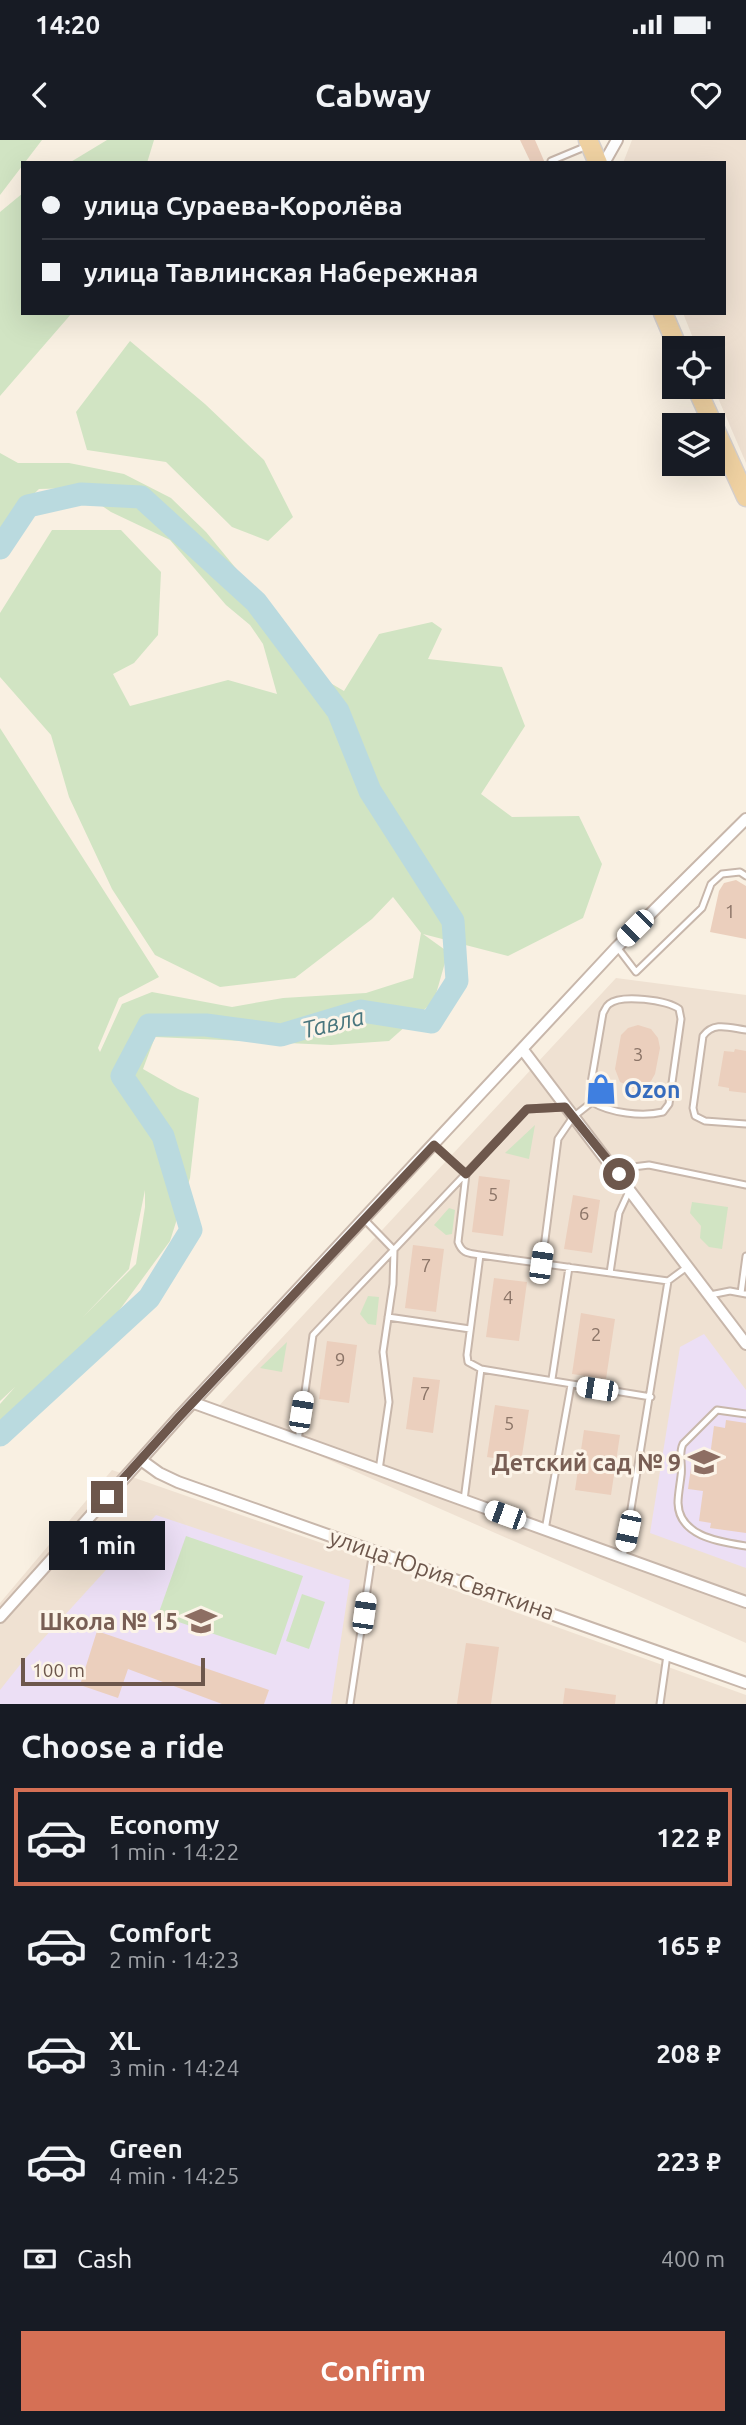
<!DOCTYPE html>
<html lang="en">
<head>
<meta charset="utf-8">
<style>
  body { margin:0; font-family:Ubuntu,sans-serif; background:#20242c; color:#f1f3f6; height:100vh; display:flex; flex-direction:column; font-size:26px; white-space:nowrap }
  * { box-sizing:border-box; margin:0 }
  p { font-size:23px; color:#9ea1a6 }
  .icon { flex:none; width:38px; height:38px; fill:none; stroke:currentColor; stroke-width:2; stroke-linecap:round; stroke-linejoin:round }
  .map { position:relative; height:1564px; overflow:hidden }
  .sheet { display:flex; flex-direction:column; background:#171b24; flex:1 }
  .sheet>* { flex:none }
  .top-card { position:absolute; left:21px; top:21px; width:705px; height:154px; border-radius:0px; box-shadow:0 7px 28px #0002; display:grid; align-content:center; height:154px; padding:0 21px; background:#171b24 }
  .buttons { position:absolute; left:662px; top:196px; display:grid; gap:14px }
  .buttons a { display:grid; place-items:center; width:63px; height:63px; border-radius:0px; background:#171b24; box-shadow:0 7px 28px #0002; font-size:35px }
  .scale { position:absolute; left:21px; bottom:18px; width:184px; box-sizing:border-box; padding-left:7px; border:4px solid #6d574c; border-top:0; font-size:19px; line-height:24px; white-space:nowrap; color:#6d574c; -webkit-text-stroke:5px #fcf4e8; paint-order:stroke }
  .end { position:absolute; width:32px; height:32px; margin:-16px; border:9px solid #6d574c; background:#fff; box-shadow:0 0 0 4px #fff }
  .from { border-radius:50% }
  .bubble { position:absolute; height:49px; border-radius:0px; background:#171b24; box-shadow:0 7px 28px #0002; font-size:23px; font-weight:700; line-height:49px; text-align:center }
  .car { position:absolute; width:21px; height:42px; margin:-21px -10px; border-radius:9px; box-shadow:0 0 5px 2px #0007; background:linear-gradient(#fff 24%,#345 0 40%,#fff 0 76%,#345 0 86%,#fff 0) }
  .top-card b { display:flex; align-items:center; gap:24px; height:66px; font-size:26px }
  .top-card b+b { border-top:2px solid #363941 }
  .top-card i { width:18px; height:18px; background:#f1f3f6 }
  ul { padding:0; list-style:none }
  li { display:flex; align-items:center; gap:21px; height:98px; margin:0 14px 10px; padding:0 7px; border:4px solid transparent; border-radius:0px }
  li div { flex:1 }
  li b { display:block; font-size:26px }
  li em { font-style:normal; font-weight:700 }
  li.current { border-color:#d57055 }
  li>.icon { width:63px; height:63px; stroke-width:1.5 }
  h2 { padding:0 21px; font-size:32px; line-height:84px }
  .pay { display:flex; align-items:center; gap:18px; height:77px; padding:0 21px; font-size:26px }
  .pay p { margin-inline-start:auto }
  .cta { display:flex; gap:14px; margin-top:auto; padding:14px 21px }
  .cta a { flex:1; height:80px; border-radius:0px; background:#d57055; color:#fff; font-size:28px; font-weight:700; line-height:80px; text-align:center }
  .status { display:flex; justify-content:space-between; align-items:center; height:49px; padding:0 35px; background:#171b24; direction:ltr }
  .status svg { height:19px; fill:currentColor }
  header { display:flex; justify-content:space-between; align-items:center; height:91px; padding:0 21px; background:#171b24; font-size:32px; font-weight:700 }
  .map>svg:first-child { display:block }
  .residential { fill:#efe1d2 }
  .education { fill:#ecdff5 }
  .green { fill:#d1e4c3; fill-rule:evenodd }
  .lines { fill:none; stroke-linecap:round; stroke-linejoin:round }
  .river { stroke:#badadf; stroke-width:23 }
  .building { fill:#ebcfbd }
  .service-casing { stroke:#c8b7ab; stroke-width:9 }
  .minor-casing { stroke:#c8b7ab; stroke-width:14 }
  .primary-casing { stroke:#d6d0cd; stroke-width:21 }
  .service { stroke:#fff; stroke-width:5 }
  .minor { stroke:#fff; stroke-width:10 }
  .primary { stroke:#f0d2a2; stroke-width:18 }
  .route { stroke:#6d574c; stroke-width:9 }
  .labels { text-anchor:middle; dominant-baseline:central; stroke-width:6; stroke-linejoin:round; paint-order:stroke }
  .number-label { font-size:19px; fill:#8c7568 }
  .shop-label { font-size:23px; font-weight:bold; fill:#366cbe; stroke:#fcf4e8; text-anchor:start }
  .education-label { font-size:23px; font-weight:bold; fill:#785e54; stroke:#fcf4e8; text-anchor:end }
  .street-label { font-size:23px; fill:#6d574c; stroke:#fcf4e8 }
  .water-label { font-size:24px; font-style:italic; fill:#49767e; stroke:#fcf4e8 }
</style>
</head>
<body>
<div class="status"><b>14:20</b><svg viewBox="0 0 49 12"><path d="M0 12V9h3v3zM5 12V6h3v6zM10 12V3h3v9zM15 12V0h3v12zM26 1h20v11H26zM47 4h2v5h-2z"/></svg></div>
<header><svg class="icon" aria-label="back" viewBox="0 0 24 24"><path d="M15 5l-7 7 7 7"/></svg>Cabway<svg class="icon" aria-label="heart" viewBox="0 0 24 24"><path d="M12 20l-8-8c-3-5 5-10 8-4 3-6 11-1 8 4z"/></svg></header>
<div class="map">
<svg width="746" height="1564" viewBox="0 0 746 1564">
  <rect width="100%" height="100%" fill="#f9f0e2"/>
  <!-- residential -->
  <path class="residential" d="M632 0H746V323L712 244V208H697L683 173H724V23H623Z
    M616 838 746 855V1503L215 1270Z
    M112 1330 359 1416 746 1555V1564H0V1463Z"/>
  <!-- education -->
  <path class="education" d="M704 1194 746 1250V1428L650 1393 680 1207Z
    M156 1375 350 1440 331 1564H0V1550L23 1521Z"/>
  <!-- green -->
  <path class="green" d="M0 0H42L0 55Z
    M107 0H154L147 23H69Z
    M23 53V173H72L0 256V72Z
    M130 201 205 264 264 320 293 377 268 401 232 387 166 322 87 310 76 272Z
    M0 313 18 323H69L124 334 171 358 206 392 300 506 291 520 344 551 379 494 432 482 442 489 428 519 502 527 525 586 481 654 512 677 579 676 602 724 583 778 508 816 423 794 448 812 434 861 389 901 331 905 155 897 143 929 178 949 199 958 190 1038 170 1101 118 1172 30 1281 0 1304V1264L15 1247 0 1261V588L159 837 119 858 98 908 100 912 122 864 152 852 232 867 283 858 366 853 413 838 421 793 393 757 372 779 295 838 220 847 155 815 112 749 69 657 51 595 0 537V473L52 390H121L161 432 158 495 134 523 113 534 130 566 228 540 277 554 263 504 250 485 226 465 170 400 111 372 76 348 39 349 6 381 0 390ZM145 1050V1067L136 1124 83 1177 129 1129Z
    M535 985 529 1019 505 1013Z
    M692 1062 728 1067 722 1109 709 1107 700 1098 701 1086 690 1073Z
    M449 1068 455 1070 452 1094 446 1095 434 1085Z
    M368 1156 379 1157 376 1185 368 1184 360 1174Z
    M287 1202 282 1232 260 1228Z
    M186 1396 303 1436 276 1515 158 1475Z
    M302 1454 325 1462 309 1509 286 1501Z"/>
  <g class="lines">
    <!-- river -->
    <path class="river" d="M0 408 28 366 81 354 141 357 256 462 338 571 370 651 453 781 457 841 431 882 361 871 281 895 206 885H149L122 936 163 996 191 1090 149 1158 0 1295"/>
  </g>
  <!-- building -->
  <path class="building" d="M520 0H535L545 23H531Z
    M736 740 746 746V799L710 792 719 751 724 743Z
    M638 885 651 889 658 898 660 908 655 934 651 941 646 945 634 948 620 942 615 929 621 895 628 888Z
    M735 909 746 911V953L729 951V948L718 946 724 911 734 912Z
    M479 1036 510 1040 503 1096 472 1092Z
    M573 1055 600 1060 592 1113 564 1109Z
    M413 1105 444 1109 436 1172 405 1168Z
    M494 1138 527 1142 519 1201 486 1197Z
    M581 1173 615 1179 606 1239 572 1234Z
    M327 1201 357 1205 349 1263 319 1259Z
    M413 1237 440 1240 433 1293 406 1289Z
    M495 1265 529 1270 521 1322 487 1317Z
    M726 1280 746 1283V1393L710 1388 711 1383 699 1381 703 1351 688 1349 693 1314 710 1316 714 1286 725 1288Z
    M584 1290 620 1295 611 1355 575 1350Z
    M97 1491 269 1550 264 1564H222L128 1529 118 1558 80 1545Z
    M466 1503 499 1507 491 1564H457Z
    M565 1548 616 1555 615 1564H563Z"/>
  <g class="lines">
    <defs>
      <path id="service" d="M551 21 587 6
        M617 807 636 832 702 768 711 744 722 734 740 732 746 736
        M746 890C730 888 714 881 703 896L693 968 695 976 705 981 746 984
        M434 1005 466 1034 458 1102C462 1114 469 1113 480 1115
        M619 1034 633 1027 649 1025 746 1045
        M364 1079 394 1110 393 1144 383 1212 389 1262 379 1330
        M542 1123 558 999 573 977 592 962C610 973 642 977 663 972L669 964 681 879 679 869C668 860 621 854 609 864 606 866 605 870 603 873L590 949 592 962
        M610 1133 619 1073 630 1049
        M741 1153 746 1116
        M710 1155 730 1151 746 1154
        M388 1177 470 1189
        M481 1229 468 1222 467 1215 480 1115 668 1141
        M552 1239 569 1127
        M746 1274 717 1270 683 1304C678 1314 683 1325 681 1336 680 1345 678 1355 678 1363 679 1397 721 1402 746 1406
        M298 1301 313 1195 527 969 564 967
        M464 1360 481 1229 651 1257
        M545 1390 571 1245
        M623 1418 668 1141 687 1127
        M350 1564 373 1410
        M660 1564 667 1515"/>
      <path id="minor" d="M604 23 617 0
        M523 910 746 1204
        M194 1263 746 1462
        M141 1320 159 1333 178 1342 746 1543
        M0 1477 179 1277 617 807 746 679"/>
      <path id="primary" d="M588 0 598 23
        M663 173 678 208
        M696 247 746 357"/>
    </defs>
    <!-- service casing -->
    <use href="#service" class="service-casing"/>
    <!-- minor casing -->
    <use href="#minor" class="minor-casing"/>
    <!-- primary casing -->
    <use href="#primary" class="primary-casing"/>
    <!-- service -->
    <use href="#service" class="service"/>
    <!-- minor -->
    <use href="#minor" class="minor"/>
    <!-- primary -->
    <use href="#primary" class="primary"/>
  </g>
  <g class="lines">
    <!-- route -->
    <path class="route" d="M107 1357 179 1277 434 1005 466 1034 527 969 565 967 619 1034"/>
  </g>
  <!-- icons -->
  <defs>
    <symbol id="shop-bare" viewBox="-9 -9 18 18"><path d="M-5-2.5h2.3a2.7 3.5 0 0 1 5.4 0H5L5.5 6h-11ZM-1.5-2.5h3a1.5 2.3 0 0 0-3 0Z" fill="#3f7fe0" stroke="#fcf4e8" stroke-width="2.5" paint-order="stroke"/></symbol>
    <symbol id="school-bare" viewBox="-9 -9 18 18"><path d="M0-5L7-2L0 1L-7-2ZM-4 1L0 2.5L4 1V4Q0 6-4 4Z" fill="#8d6e63" stroke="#fcf4e8" stroke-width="2.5" paint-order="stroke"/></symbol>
  </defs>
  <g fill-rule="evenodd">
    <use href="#shop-bare" x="579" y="927" width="44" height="44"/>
    <use href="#school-bare" x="682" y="1300" width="44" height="44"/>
    <use href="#school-bare" x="179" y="1459" width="44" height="44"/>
  </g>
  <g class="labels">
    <!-- number labels -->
    <g class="number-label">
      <text x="730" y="771">1</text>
      <text x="638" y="914">3</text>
      <text x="493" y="1054">5</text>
      <text x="584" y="1073">6</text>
      <text x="426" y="1125">7</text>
      <text x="508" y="1157">4</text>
      <text x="596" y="1194">2</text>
      <text x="340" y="1219">9</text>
      <text x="425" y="1253">7</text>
      <text x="509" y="1283">5</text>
    </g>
    <!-- shop labels -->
    <g class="shop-label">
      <text x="624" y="949">Ozon</text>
    </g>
    <!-- education labels -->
    <g class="education-label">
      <text x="681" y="1322">Детский сад № 9</text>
      <text x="178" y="1481">Школа № 15</text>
    </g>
    <!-- street labels -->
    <g class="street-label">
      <text transform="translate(442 1434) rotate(19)">улица Юрия Святкина</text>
    </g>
    <!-- water labels -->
    <g class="water-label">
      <text transform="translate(333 883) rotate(-13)">Тавла</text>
    </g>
  </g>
</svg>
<div class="buttons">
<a><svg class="icon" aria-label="locate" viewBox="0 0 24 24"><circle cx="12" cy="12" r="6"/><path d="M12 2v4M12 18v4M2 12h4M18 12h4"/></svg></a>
<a><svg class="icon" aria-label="layers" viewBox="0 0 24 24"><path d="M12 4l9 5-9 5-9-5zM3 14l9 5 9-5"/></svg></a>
</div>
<div class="scale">100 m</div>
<i class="end from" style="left:619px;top:1034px"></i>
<i class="end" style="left:107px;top:1357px"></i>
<div class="bubble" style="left:49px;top:1381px;width:116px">1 min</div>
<i class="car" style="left:635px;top:788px;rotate:225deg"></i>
<i class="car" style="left:541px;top:1123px;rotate:8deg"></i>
<i class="car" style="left:597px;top:1249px;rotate:279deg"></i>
<i class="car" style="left:301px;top:1272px;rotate:9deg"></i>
<i class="car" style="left:505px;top:1375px;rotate:290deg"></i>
<i class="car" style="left:628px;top:1391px;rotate:192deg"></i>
<i class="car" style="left:364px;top:1473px;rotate:8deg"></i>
<div class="top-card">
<b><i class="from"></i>улица Сураева-Королёва</b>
<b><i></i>улица Тавлинская Набережная</b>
</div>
</div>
<section class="sheet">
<h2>Choose a ride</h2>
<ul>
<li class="current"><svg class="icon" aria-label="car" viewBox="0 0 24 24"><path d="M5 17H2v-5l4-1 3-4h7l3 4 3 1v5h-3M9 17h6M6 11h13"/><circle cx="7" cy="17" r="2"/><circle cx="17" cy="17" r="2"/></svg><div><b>Economy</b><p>1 min · 14:22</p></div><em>122 ₽</em></li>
<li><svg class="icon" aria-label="car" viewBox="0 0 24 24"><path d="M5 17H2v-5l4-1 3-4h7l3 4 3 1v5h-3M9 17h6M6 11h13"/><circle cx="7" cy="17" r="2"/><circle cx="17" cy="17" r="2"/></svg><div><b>Comfort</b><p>2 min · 14:23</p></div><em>165 ₽</em></li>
<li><svg class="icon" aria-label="car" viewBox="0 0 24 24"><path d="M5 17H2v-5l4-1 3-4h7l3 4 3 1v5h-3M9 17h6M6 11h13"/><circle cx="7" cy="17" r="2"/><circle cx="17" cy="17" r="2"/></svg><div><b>XL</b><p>3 min · 14:24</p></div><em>208 ₽</em></li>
<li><svg class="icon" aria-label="car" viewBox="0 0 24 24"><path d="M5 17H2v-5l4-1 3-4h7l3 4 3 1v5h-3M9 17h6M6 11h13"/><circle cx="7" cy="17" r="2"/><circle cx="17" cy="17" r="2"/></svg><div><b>Green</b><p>4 min · 14:25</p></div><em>223 ₽</em></li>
</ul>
<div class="pay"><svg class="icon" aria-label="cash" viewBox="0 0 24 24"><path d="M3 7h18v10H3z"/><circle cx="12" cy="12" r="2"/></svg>Cash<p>400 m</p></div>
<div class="cta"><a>Confirm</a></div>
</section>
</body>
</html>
